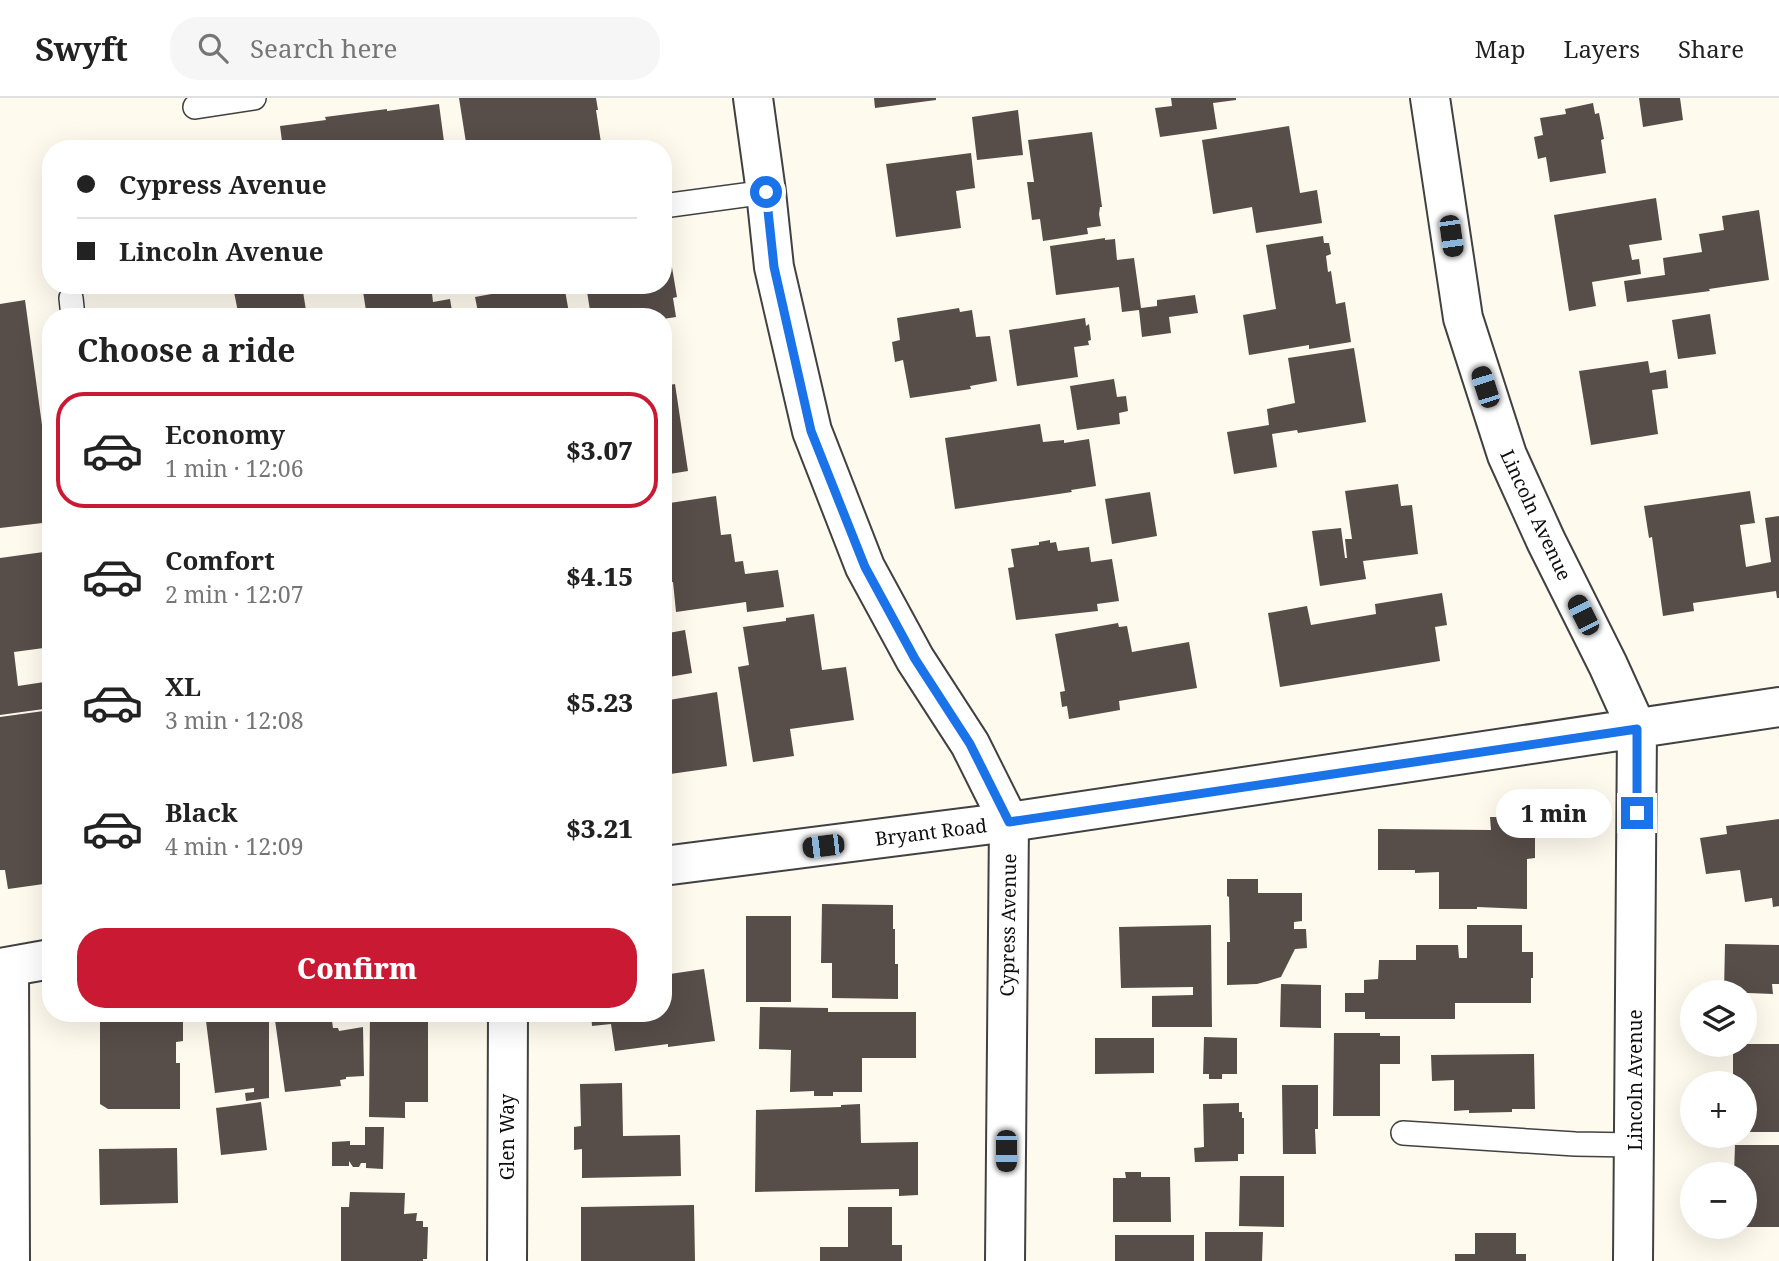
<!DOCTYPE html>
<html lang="en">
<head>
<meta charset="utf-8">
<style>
  body { margin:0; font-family:"Noto Serif",serif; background:#f6f6f6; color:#222; height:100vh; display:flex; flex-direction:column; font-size:26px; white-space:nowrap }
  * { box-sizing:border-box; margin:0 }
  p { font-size:23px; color:#767676 }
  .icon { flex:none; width:38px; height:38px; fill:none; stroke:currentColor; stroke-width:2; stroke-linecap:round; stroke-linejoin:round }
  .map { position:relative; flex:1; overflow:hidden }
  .details { position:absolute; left:42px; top:210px; width:630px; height:714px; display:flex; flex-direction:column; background:#fff; border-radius:28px; box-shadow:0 7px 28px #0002 }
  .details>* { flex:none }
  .guide { position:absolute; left:42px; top:42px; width:630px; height:154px; border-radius:28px; box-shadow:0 7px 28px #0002; display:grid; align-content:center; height:154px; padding:0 35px; background:#fff }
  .controls { position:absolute; left:1680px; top:882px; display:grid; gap:14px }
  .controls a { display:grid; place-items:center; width:77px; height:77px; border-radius:50%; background:#fff; box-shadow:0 7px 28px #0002; font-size:35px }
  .end { position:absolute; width:32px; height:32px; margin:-16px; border:9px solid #1a73e8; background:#fff; box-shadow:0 0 0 4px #fff }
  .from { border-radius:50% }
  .bubble { position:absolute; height:49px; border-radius:24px; background:#fff; box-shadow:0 7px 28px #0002; font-size:23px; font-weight:800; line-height:49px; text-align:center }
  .car { position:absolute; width:21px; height:42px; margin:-21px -10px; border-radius:9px; box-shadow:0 0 5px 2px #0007; background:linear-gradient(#222 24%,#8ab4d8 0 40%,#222 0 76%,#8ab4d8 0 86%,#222 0) }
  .guide b { display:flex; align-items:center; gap:24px; height:66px; font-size:26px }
  .guide b+b { border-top:2px solid #e0e0e0 }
  .guide i { width:18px; height:18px; background:#222 }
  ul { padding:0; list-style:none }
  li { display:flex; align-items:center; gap:21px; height:116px; margin:0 14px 10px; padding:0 21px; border:4px solid transparent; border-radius:28px }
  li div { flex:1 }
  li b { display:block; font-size:26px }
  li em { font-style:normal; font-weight:800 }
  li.on { border-color:#ca1933 }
  li>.icon { width:63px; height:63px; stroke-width:1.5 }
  h2 { padding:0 35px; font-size:32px; line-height:84px }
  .action { display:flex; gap:14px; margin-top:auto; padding:14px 35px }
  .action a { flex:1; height:80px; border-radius:28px; background:#ca1933; color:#fff; font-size:28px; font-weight:800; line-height:80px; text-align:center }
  header { display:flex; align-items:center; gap:42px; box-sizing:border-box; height:98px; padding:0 35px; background:#fff; border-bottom:2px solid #e0e0e0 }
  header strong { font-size:33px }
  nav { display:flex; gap:38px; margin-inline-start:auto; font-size:24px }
  .search { width:490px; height:63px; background:#f6f6f6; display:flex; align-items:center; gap:18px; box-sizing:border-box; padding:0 24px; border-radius:28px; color:#767676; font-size:26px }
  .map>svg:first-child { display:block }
  .building { fill:#574d49 }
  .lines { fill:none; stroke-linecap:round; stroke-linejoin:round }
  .service-casing { stroke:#414141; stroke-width:26 }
  .minor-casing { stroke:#414141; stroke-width:42 }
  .tertiary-casing { stroke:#414141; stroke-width:42 }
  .service { stroke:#fff; stroke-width:23 }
  .minor { stroke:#fff; stroke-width:38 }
  .tertiary { stroke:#fff; stroke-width:38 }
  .route { stroke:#1a73e8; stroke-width:9 }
  .labels { text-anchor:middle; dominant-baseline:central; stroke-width:7; stroke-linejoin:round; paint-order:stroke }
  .street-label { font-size:19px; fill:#0e0e0e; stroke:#fff }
</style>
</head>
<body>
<header>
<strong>Swyft</strong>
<div class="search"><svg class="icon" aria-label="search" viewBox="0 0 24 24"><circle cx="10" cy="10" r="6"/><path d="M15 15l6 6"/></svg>Search here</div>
<nav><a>Map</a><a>Layers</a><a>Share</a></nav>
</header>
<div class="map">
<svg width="1779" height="1163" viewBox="0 0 1779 1163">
  <rect width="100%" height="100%" fill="#fffaee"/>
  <!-- building -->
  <path class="building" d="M459 0H596L598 12H596L602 51H467Z
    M874 0H936V2L875 10Z
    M1171 0H1236V2L1213 5 1217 31 1160 39 1155 10 1172 8Z
    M1639 0H1680L1683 22 1643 29Z
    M1593 5 1595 16 1599 15 1604 41 1601 42 1606 75 1550 84 1546 59 1538 61 1534 39 1543 37 1540 20 1566 16 1565 11Z
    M439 6 445 51H283L280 28 326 22 325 19 387 11V13Z
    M1018 12 1023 57 977 62 972 19Z
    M1289 28 1300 95 1317 92 1322 125 1256 135 1252 109 1213 116 1202 42Z
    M1092 34 1102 109H1100L1099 116 1101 128 1087 130 1088 136 1043 143 1040 121 1032 122 1027 84H1034L1028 42Z
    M971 55 975 90 956 93 961 130 896 139 886 66Z
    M1656 100 1662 142 1629 147 1632 162 1639 161 1641 176 1592 184 1596 208 1569 213 1554 117Z
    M1759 112 1769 182 1709 191 1710 193 1627 204 1624 183 1665 177 1663 160 1702 154 1699 136 1724 132 1722 118Z
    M663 128H665L677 199 673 200 676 219 663 221V219H591L586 187H663Z
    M1323 138 1324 145H1329L1331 156 1326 158 1328 174 1331 173 1336 206 1345 204 1351 244 1309 251V247L1249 257 1243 217 1276 211 1266 147Z
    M1105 140V142L1115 141 1117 162 1134 160 1141 210 1157 208V202L1195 197 1198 215 1169 219 1171 235 1142 239 1139 212 1122 214 1119 189 1056 197 1050 148Z
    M272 187H302L307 219H239L234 194Z
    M362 187H431L433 204 450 201 453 219H367Z
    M495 187H564L569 215 565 216V219H479L475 199 497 195Z
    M25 202 42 327 51 326V424L0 430V206Z
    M959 210 960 214 972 212 976 239 990 238 997 283 970 288 971 291 910 300 903 262 895 264 892 244 900 242 897 220Z
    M1710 216 1716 256 1678 261 1672 222Z
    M1085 220 1086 228 1089 226 1091 242 1088 243 1089 247 1074 249 1078 279 1017 288 1009 232Z
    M1354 250 1366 324 1298 335 1297 332 1272 336 1277 369 1234 376 1227 334 1269 327 1267 311 1295 305 1288 260Z
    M1648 263 1650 275 1666 272 1668 290 1652 292 1658 336 1591 347 1579 273Z
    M1114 281 1117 299 1126 298 1128 313 1119 315 1120 326 1077 332 1070 288Z
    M675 286 688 373 663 377V288Z
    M1040 326 1043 344 1064 342V345L1089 341 1096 388 1071 392 1072 394 955 411 945 340Z
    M1398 386 1401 408 1412 407 1418 456 1363 463 1366 481 1320 488 1312 433 1341 430 1345 460H1347L1345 441H1352L1345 393Z
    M1750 393 1755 425 1740 427 1746 469 1771 464 1765 420 1779 418V500H1777L1776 493 1693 505 1694 513 1663 518 1652 439 1649 440 1644 408Z
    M1150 394 1157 438 1112 446 1105 401Z
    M716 398 721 437 731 436 735 464 743 463 745 476 778 472 784 509 747 514 746 504 676 514 673 484 668 485 663 455V406Z
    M1050 442V445L1056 444 1058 453 1089 449 1091 464 1112 461 1119 503 1097 506 1098 513 1016 522 1008 470 1014 469 1011 451 1039 447V444Z
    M51 453V549L14 554 18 588 51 583V610L0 617V460Z
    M1442 495 1447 527 1435 529 1440 563 1280 589 1268 515 1307 508 1311 527 1376 516 1375 506Z
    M814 516 822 572 846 569 854 622 790 631 794 658 753 664 738 569 749 567 743 529 786 523V520Z
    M1118 525 1119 529 1127 528 1132 554 1189 544 1197 590 1119 603 1120 612 1069 621 1067 608 1062 609 1060 594 1065 593 1055 536Z
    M685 532 692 575 663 580V536Z
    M717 594 727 668 663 677V603Z
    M51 612V785L8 791 5 772H0V619Z
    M1490 719H1535V760L1527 761V811L1477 809V811H1439V774L1415 775V772H1378V731L1491 732Z
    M1779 721V808L1773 809 1772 800 1745 804 1740 772 1706 776 1700 740 1727 736 1726 728Z
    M1227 781H1258V795H1302V823L1294 824V831H1306L1307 850 1295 851 1281 879 1257 886 1227 887V844H1230L1229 799 1227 798Z
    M822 806 893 807V831H895V866H898V901L832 900V865H821Z
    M746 818H791V904H746Z
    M1211 827 1212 929H1152V898L1193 897V889L1121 890 1119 829Z
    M1467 827H1522V854H1533V880H1531V905H1455V921H1365V914H1345V895H1364V882L1378 881 1379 862H1416V847H1458L1459 860H1467Z
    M1725 846 1779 847V886H1772L1773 896 1724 894Z
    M704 871 715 943 668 949V946L615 953 611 926 592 928 591 915H663V877Z
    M1281 886 1321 887V930L1280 929Z
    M760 909 828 910V914H916V960H862V994H833V998H814V993L790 994 791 952 759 951Z
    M152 915H183V943L176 944V965H180V1011H108L100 1006V920H152Z
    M205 915H269V1000L246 1003 245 995 254 994V990L215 995Z
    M274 915H331L333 930H338L339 933 363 929 364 978 346 979V981L340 982 341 988 285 994Z
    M370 915H428V1004H405V1020L369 1019Z
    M1334 935H1380V938H1400V966H1380V1018H1333Z
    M1204 939 1237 940V976H1222V981H1209V976H1203Z
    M1095 940H1154V975L1095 976Z
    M1745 946H1779V1034H1745V985H1733V947Z
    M1534 956 1535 1011H1512V1014L1469 1015V1012L1454 1013V982L1432 983 1431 957Z
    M622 985 623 1038 680 1037 681 1078 582 1080V1051L574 1052V1029L581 1028 580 986Z
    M1282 987H1318V1031H1315L1316 1056H1283Z
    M261 1004 267 1052 221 1057 216 1010Z
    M1239 1005V1014H1242V1020H1244V1056H1238V1063L1195 1064 1194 1050 1204 1049 1203 1006Z
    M860 1006 861 1045 918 1044V1097L899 1098V1091L755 1094 756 1012 841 1009V1007Z
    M365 1029H384L383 1071 366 1070V1065H361L359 1069H353L349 1063V1068H332V1044L350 1043V1047H365Z
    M1735 1047H1779V1129H1745V1076H1734Z
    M177 1050 178 1105 100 1107 99 1051Z
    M1125 1074H1141V1079H1170L1171 1124H1113V1080H1126Z
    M1240 1078H1284V1129L1239 1128Z
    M350 1094 405 1095 404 1116 417 1115 416 1123H423V1129H428L427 1161H423V1163H341V1109H349Z
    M694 1107 695 1163H581V1109Z
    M848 1109H892V1147H902V1163H820V1149H848Z
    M1205 1134H1263L1262 1163H1205Z
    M1475 1135H1516V1156H1526V1163H1455V1156H1475Z
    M1115 1137H1194V1163H1115Z"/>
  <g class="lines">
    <defs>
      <path id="service" d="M195 9 254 0
        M663 108 766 94
        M71 200 73 219
        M1403 1035 1575 1046 1634 1047"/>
      <path id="minor" d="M1430 0 1463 220 1507 357 1546 443 1608 567 1637 631 1633 1163
        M663 768 1009 724 1779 609
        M9 869 10 1163
        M0 870 51 861
        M507 1163 508 915"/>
      <path id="tertiary" d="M753 0 766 94 774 169 812 333 865 469 915 561 970 646 1009 724 1005 1163"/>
    </defs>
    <!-- service casing -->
    <use href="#service" class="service-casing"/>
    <!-- minor casing -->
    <use href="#minor" class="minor-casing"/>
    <!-- tertiary casing -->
    <use href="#tertiary" class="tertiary-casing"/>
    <!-- service -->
    <use href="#service" class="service"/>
    <!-- minor -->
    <use href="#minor" class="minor"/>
    <!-- tertiary -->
    <use href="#tertiary" class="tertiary"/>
  </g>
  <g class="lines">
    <!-- route -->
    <path class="route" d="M766 94 774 169 811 333 865 469 915 561 970 646 1009 724 1637 631V715"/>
  </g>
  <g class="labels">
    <!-- street labels -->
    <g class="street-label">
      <text transform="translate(1536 417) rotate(65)">Lincoln Avenue</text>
      <text transform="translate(931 734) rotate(-7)">Bryant Road</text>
      <text transform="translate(1008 827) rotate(-89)">Cypress Avenue</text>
      <text transform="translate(1635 982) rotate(-90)">Lincoln Avenue</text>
      <text transform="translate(507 1039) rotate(-90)">Glen Way</text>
    </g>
  </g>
</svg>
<div class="controls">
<a><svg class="icon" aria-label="layers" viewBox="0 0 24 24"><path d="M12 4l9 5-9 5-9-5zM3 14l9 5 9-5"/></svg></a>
<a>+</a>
<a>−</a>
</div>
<i class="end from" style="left:766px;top:94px"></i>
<i class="end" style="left:1637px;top:715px"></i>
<div class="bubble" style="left:1496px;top:691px;width:116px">1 min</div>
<i class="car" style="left:1451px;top:138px;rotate:172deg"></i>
<i class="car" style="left:1485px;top:289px;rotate:342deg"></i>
<i class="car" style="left:1583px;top:517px;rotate:333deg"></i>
<i class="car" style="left:823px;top:748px;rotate:263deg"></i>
<i class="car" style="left:1006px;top:1053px;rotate:180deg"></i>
<div class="guide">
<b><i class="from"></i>Cypress Avenue</b>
<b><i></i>Lincoln Avenue</b>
</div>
<section class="details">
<h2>Choose a ride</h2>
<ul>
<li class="on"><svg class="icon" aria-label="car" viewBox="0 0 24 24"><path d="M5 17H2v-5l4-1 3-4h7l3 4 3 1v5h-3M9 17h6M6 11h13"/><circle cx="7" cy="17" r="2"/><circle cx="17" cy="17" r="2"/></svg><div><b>Economy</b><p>1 min · 12:06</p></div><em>$3.07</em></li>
<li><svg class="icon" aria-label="car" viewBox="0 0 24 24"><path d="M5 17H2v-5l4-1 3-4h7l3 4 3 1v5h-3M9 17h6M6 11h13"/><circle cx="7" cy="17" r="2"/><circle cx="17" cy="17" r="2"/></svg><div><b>Comfort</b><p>2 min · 12:07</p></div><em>$4.15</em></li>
<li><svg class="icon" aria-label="car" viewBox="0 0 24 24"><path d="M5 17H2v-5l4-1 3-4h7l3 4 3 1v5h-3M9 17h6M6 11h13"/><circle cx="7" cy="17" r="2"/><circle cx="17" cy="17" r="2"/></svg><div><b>XL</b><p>3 min · 12:08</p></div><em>$5.23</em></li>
<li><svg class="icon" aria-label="car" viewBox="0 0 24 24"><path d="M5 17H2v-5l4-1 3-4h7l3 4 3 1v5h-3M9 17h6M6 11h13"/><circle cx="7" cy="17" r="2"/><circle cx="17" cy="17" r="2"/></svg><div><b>Black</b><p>4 min · 12:09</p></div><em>$3.21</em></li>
</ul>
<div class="action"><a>Confirm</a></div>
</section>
</div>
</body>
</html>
